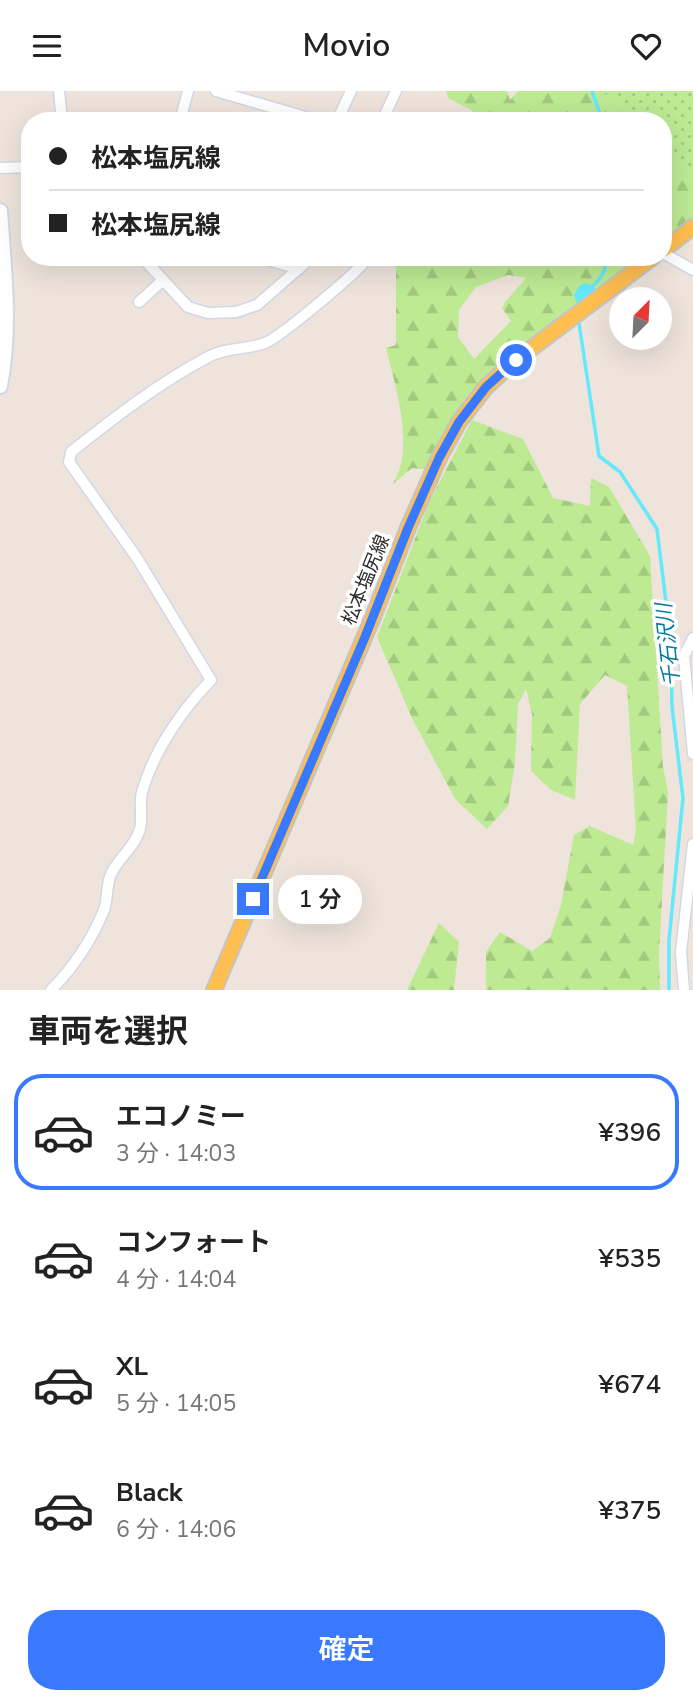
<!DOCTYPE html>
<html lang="ja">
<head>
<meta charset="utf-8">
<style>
  body { margin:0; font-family:"Nunito Sans","Noto Sans JP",sans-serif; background:#f6f6f6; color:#222; height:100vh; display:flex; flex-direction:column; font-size:26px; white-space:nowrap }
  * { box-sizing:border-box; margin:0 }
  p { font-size:23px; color:#767676 }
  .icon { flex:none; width:38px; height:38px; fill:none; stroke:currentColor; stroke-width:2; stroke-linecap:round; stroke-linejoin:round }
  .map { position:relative; height:899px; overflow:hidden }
  .panel { display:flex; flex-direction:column; background:#fff; flex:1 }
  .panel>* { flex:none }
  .guide { position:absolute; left:21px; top:21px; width:651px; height:154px; border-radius:28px; box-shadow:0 7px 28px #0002; display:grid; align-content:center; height:154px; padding:0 28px; background:#fff }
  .needle { width:46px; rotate:24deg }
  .buttons { position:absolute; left:609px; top:196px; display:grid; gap:14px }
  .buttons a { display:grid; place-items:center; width:63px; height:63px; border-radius:50%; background:#fff; box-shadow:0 7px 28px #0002; font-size:35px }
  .end { position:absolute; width:32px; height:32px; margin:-16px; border:9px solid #3879ff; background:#fff; box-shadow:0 0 0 4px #fff }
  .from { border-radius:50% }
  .bubble { position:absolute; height:49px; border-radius:24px; background:#fff; box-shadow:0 7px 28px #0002; font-size:23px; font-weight:600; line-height:49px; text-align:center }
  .guide b { display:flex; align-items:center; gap:24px; height:66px; font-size:26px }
  .guide b+b { border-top:2px solid #e0e0e0 }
  .guide i { width:18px; height:18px; background:#222 }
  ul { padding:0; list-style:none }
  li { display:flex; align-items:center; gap:21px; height:116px; margin:0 14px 10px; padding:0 14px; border:4px solid transparent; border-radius:28px }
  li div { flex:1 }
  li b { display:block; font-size:26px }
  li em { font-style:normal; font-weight:600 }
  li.active { border-color:#3879ff }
  li>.icon { width:63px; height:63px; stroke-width:1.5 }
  h2 { padding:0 28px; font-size:32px; line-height:84px }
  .button { display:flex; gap:14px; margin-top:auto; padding:14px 28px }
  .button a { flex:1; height:80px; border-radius:28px; background:#3879ff; color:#fff; font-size:28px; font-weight:600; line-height:80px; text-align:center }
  header { display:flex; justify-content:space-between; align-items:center; height:91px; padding:0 28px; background:#fff; font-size:32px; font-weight:600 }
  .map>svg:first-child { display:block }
  .grass { fill:url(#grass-dots) }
  .forest { fill:url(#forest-firs); fill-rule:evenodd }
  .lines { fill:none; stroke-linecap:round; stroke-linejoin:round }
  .stream { stroke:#64e8fb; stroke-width:3.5 }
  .river { stroke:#64e8fb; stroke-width:19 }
  .street-casing { stroke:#d1d8e5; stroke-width:13 }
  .secondary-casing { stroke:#d1d8e5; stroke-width:18 }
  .primary-casing { stroke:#c4c4c4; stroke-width:18 }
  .street { stroke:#fff; stroke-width:10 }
  .secondary { stroke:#fff; stroke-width:14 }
  .primary { stroke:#ffbe50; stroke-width:14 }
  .route { stroke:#3879ff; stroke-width:9 }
  .labels { text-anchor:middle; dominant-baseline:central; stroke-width:7; stroke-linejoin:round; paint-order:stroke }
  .street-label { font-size:19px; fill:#2b2b2b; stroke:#fff }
  .water-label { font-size:21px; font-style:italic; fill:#027c9b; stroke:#fff }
</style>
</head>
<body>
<header><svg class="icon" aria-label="menu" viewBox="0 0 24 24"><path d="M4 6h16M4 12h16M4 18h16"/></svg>Movio<svg class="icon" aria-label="heart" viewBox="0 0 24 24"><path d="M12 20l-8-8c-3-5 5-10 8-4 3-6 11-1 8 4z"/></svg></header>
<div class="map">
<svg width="693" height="899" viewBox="0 0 693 899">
  <defs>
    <pattern id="grass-dots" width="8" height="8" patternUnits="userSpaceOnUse" patternTransform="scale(1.75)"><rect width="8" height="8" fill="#bdea93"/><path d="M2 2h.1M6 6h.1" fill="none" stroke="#a3c97f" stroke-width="1.8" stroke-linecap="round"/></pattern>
    <pattern id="forest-firs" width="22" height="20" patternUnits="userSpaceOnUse" patternTransform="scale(1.75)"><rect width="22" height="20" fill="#bdea93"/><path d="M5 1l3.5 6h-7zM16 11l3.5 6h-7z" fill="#a3c97f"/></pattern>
  </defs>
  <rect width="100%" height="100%" fill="#eee4dc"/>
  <!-- grass -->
  <path class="grass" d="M601 0H693V85L663 53V30H642Z"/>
  <!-- forest -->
  <path class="forest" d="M446 0H507L510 9 518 0H601L642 30H469L473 20 448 7Z
    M663 53 693 85V128L663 151Z
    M396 166H643L497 278 429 379 412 377 393 393C396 386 400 379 401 372 409 338 394 290 386 257L396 254ZM508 184 526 187 505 211 502 217 511 230 474 268 458 246 459 219 476 196Z
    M472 329 523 348 553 407 590 415 591 387 609 396 650 465 663 676 668 701 659 862 660 899H486V861L500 841 532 860 550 847 561 814 574 744 590 735 633 754 636 739 627 595 605 584 580 613 575 709 551 699 531 680 532 623 526 598 518 613 515 672 508 715 487 738 455 708 412 627 377 546 430 409Z
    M439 832 459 851 454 899H407Z"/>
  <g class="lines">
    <!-- stream -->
    <path class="stream" d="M592 0 600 23V30
      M586 202C597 191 608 182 605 166
      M579 232 599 365 620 381 657 438 671 552 672 616 683 707 669 849V899"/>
    <!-- river -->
    <path class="river" d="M584 205 586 202"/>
    <defs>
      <path id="street" d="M59 0 62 30
        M216 0 319 30
        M180 30 188 0
        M337 30 351 0
        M382 30 396 0
        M0 77 30 76
        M663 162 693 179
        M142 166 188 216 208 222 236 221 257 214 312 166
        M257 166 299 178
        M139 211 163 189
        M693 547 684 565 693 663
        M51 899C73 877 92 848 104 819 108 808 106 794 111 783 119 766 135 756 140 738 143 727 139 713 142 701 154 659 182 619 211 589L137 467 69 371 71 361C115 326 159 292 208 266 226 256 246 259 265 252 280 246 360 180 368 166
        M684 899 681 861 693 753"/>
      <path id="secondary" d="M0 120C4 178 11 238 0 295"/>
      <path id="primary" d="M663 159 693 136
        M214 899 373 526 408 437 439 367 459 331 486 296 516 269 653 166"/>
    </defs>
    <!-- street casing -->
    <use href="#street" class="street-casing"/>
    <!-- secondary casing -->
    <use href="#secondary" class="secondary-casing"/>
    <!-- primary casing -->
    <use href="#primary" class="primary-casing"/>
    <!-- street -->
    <use href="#street" class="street"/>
    <!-- secondary -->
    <use href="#secondary" class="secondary"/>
    <!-- primary -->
    <use href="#primary" class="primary"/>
  </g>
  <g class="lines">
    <!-- route -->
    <path class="route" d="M253 808 365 546 408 437 439 367 459 331 486 296 516 269"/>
  </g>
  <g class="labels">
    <!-- street labels -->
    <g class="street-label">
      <text transform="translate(366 489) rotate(-68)">松本塩尻線</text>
    </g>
    <!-- water labels -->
    <g class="water-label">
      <text transform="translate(668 554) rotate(-96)">千石沢川</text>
    </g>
  </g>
</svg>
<div class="buttons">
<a><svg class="needle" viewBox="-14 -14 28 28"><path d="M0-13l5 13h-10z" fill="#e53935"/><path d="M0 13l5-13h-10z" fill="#767676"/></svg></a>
</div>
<i class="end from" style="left:516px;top:269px"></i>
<i class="end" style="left:253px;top:808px"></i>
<div class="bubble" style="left:278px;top:784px;width:84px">1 分</div>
<div class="guide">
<b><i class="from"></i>松本塩尻線</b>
<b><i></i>松本塩尻線</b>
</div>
</div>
<section class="panel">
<h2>車両を選択</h2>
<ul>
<li class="active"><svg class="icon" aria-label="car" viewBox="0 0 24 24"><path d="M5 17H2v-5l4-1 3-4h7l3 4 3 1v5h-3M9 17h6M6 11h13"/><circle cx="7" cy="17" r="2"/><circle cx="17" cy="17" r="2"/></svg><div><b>エコノミー</b><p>3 分 · 14:03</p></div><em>¥396</em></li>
<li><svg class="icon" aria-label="car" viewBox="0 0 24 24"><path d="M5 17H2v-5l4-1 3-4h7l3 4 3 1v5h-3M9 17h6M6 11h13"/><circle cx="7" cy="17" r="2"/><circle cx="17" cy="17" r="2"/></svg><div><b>コンフォート</b><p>4 分 · 14:04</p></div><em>¥535</em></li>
<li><svg class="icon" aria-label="car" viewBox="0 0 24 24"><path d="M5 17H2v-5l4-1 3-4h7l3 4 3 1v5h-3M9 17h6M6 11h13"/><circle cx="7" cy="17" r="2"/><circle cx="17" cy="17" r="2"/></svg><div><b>XL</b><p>5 分 · 14:05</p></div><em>¥674</em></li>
<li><svg class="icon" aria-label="car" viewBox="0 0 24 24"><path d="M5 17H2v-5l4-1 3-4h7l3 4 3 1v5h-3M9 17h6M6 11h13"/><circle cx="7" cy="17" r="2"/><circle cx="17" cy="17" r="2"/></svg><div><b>Black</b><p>6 分 · 14:06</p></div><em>¥375</em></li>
</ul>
<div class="button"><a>確定</a></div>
</section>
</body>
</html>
